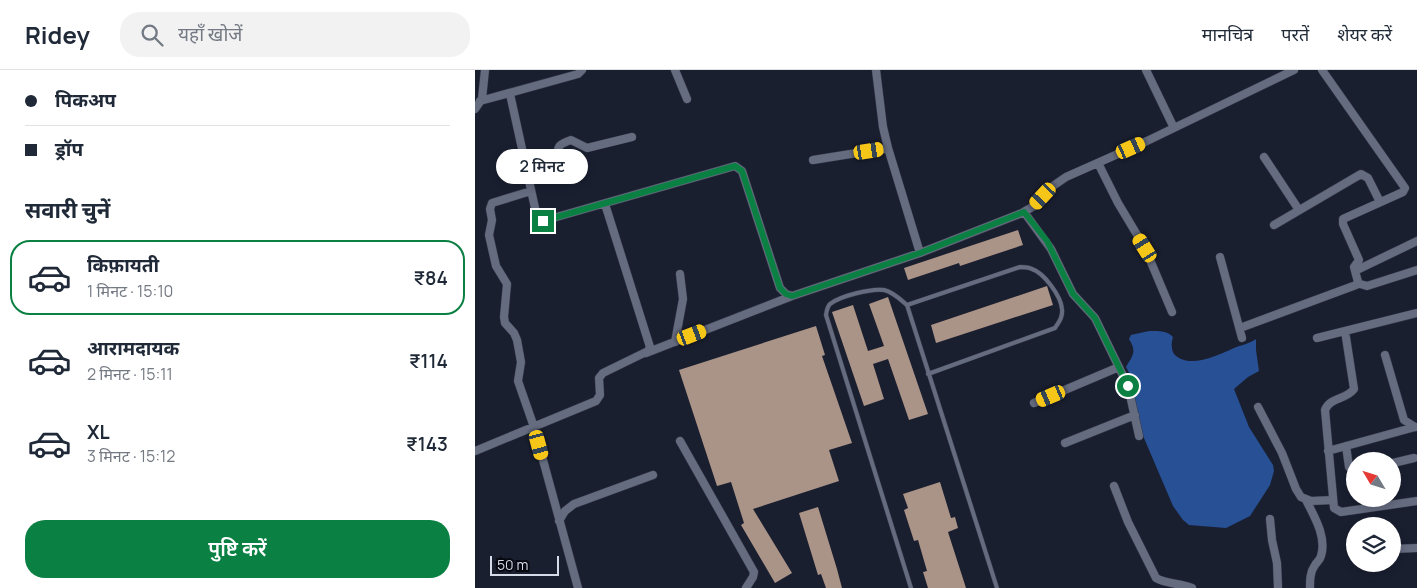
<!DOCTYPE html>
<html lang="hi">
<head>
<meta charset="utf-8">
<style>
  body { margin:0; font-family:Manrope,"Noto Sans Devanagari",sans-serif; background:#f2f2f3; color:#1f2937; height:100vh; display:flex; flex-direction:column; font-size:19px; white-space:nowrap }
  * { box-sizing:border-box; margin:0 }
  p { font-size:16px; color:#747a83 }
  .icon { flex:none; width:28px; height:28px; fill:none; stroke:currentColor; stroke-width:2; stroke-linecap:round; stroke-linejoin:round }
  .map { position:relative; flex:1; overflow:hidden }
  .drawer { display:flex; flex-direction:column; background:#fff; width:475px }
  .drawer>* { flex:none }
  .guide { display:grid; align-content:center; height:110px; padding:0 25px; background:#fff }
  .needle { width:32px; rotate:308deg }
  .tools { position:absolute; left:871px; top:382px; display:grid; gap:10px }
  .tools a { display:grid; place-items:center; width:55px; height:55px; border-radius:50%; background:#fff; box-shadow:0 2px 8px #0003; font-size:25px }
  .scale { position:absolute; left:15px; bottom:12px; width:69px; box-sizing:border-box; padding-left:5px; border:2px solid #d7dbe7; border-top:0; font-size:14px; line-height:18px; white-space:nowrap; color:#d7dbe7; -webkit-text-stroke:4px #070911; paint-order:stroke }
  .end { position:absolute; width:22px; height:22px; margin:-11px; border:6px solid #0b8043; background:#fff; box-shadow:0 0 0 2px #fff }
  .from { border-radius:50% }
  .bubble { position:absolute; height:35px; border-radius:18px; background:#fff; box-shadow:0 2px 8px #0003; font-size:16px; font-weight:600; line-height:35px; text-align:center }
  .car { position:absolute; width:15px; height:30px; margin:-15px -8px; border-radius:6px; box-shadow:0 0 4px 1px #0007; background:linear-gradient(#f5c518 24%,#345 0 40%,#f5c518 0 76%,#345 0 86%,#f5c518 0) }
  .guide b { display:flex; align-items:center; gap:18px; height:48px; font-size:19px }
  .guide b+b { border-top:1px solid #e0e1e3 }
  .guide i { width:12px; height:12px; background:#1f2937 }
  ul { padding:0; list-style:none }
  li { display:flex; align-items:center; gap:15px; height:75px; margin:0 10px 8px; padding:0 15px; border:2px solid transparent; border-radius:20px }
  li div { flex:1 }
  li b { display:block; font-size:19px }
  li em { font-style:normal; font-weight:600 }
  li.active { border-color:#0b8043 }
  li>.icon { width:45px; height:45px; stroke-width:1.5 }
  h2 { padding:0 25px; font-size:22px; line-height:60px }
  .cta { display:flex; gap:10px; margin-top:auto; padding:10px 25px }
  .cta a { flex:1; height:58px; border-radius:20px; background:#0b8043; color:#fff; font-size:20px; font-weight:600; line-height:58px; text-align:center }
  header { display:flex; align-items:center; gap:30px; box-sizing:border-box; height:70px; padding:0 25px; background:#fff; border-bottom:1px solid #e0e1e3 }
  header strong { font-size:24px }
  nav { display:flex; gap:28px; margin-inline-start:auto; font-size:18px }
  .search { width:350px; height:45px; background:#f2f2f3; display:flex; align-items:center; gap:12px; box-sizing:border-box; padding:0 18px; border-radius:20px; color:#747a83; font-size:19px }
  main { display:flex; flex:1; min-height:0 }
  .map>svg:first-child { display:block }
  .water { fill:#275095 }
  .building { fill:#aa9387 }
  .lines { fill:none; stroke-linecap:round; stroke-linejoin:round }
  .service-casing { stroke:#373b49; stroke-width:5 }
  .minor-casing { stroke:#373b49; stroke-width:9 }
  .service { stroke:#656c80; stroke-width:4 }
  .minor { stroke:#656c80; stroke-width:8 }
  .route { stroke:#0b8043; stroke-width:6 }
</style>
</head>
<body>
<header>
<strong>Ridey</strong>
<div class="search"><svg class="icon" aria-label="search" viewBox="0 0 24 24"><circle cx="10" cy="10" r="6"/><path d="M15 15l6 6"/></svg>यहाँ खोजें</div>
<nav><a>मानचित्र</a><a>परतें</a><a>शेयर करें</a></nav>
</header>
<main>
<section class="drawer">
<div class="guide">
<b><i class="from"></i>पिकअप</b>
<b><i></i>ड्रॉप</b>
</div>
<h2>सवारी चुनें</h2>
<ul>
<li class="active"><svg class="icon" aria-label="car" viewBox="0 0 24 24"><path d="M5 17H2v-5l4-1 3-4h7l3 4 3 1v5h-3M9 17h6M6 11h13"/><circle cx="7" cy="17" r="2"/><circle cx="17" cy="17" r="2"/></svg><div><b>किफ़ायती</b><p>1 मिनट · 15:10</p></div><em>₹84</em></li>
<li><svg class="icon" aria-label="car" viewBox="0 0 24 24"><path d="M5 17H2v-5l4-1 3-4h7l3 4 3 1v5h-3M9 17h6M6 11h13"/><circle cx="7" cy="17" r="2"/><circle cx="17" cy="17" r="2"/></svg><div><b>आरामदायक</b><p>2 मिनट · 15:11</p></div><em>₹114</em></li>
<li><svg class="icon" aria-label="car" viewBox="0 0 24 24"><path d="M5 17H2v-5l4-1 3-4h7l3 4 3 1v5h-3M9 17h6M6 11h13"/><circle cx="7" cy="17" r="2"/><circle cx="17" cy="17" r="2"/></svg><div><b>XL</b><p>3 मिनट · 15:12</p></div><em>₹143</em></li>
</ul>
<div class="cta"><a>पुष्टि करें</a></div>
</section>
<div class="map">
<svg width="942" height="518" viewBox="0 0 942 518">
  <rect width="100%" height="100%" fill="#1a1f30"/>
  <!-- water -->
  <path class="water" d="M674 261C682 261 692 260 698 267 696 273 696 281 700 285 714 299 744 285 759 278 766 275 774 274 781 269V280L784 301 773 307 759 319 774 357 798 395 799 401 795 415 775 446 751 458 714 455 708 450 698 436 666 361 661 337 658 310 651 297C658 285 662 282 654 269L656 265Z"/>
  <!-- building -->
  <path class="building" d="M543 160 548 175 485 196 484 193 433 210 429 198Z
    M572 216 578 235 461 273 456 255Z
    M413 227 453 344 434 350 413 289 398 294 409 329 389 336 357 242 378 235 393 281 409 276 394 234Z
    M341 256 350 285 347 286 377 373 354 380 364 411 278 439 317 503 300 513 266 455 269 453 256 412 242 416 204 300Z
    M465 412 476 448 480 447 483 458 473 462 491 518H453L448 502 452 501 443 470 439 471 429 440 433 438 428 424Z
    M343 437 362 499 367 518H351L346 504 343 505 324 443Z"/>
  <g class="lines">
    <defs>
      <path id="service" d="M432 235 545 197C549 197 553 197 557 199 569 203 586 226 587 239 588 247 584 252 580 258L453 304
        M436 518 351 245C352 240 352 237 355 234 365 226 397 218 409 220 418 222 425 229 432 235L522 518"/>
      <path id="minor" d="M200 0 212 29
        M401 0 408 57 413 78 445 183
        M671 0 699 58
        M35 24 62 147 65 150H71L260 96 267 101 305 218 311 224 317 226 445 183 547 143 559 136 578 116 591 107 672 71 819 0
        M5 31 103 4 107 0
        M0 39 7 29 10 0
        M789 87 824 140
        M338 90 413 78
        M623 93 643 133 670 178 697 242
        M52 102 76 96 80 94C85 79 78 76 96 70L112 78 157 67
        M56 121 17 133 15 139 17 150 14 165 21 196 32 214 29 247 30 253 39 263 42 270 46 292 43 311 59 357 103 518
        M549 142 576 179 598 224 620 248 653 316 664 366
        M799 155 886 104 893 108 905 132
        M745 187 767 268
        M880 201 942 171
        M882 213 892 216 942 200
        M765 258 881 215 883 212 879 197 884 190 868 154V149L928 122 930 118 847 0
        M870 261 879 319C871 330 855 327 850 340L859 438 866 442 942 431
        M842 268 942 243
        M200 272 208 229 205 204
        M171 283 317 226
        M910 285 929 350 940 357
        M559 333 644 297
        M783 337 807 383 821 419 826 427 836 431 858 430
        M205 371 279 502 278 507 271 518
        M590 373 660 345
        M871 376 874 397 877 400 880 401
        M0 381 121 331 125 325 124 308 128 303 173 281 175 277 130 134
        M853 381 940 357
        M918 393 939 388
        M639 416 653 452 681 508C691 514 705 513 717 518
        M831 430C839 446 852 467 846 486 845 490 842 492 840 495 835 502 835 510 835 518
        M795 449 797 470 802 493 803 518
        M84 451 90 441 99 434 178 405
        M918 479 942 478"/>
    </defs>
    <!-- service casing -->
    <use href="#service" class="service-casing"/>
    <!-- minor casing -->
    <use href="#minor" class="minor-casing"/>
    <!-- service -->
    <use href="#service" class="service"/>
    <!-- minor -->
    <use href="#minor" class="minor"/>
  </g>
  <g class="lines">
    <!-- route -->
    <path class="route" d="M68 151 260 96 267 101 305 218 311 224 317 226 445 183 549 142 572 171 598 224 620 248 653 316"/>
  </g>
</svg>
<div class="tools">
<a><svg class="needle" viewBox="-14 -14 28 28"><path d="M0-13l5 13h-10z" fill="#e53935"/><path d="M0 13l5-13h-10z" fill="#747a83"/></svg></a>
<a><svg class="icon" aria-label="layers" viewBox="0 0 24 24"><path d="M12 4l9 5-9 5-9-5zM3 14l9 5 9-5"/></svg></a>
</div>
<div class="scale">50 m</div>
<i class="end from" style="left:653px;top:316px"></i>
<i class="end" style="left:68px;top:151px"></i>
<div class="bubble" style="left:21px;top:79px;width:92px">2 मिनट</div>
<i class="car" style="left:656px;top:78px;rotate:66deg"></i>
<i class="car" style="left:394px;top:81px;rotate:81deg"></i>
<i class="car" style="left:568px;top:126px;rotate:223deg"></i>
<i class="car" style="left:670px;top:178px;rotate:328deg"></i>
<i class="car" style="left:217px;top:265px;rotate:69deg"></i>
<i class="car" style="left:576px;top:326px;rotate:247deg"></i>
<i class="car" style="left:64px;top:375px;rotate:165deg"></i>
</div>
</main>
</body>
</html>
